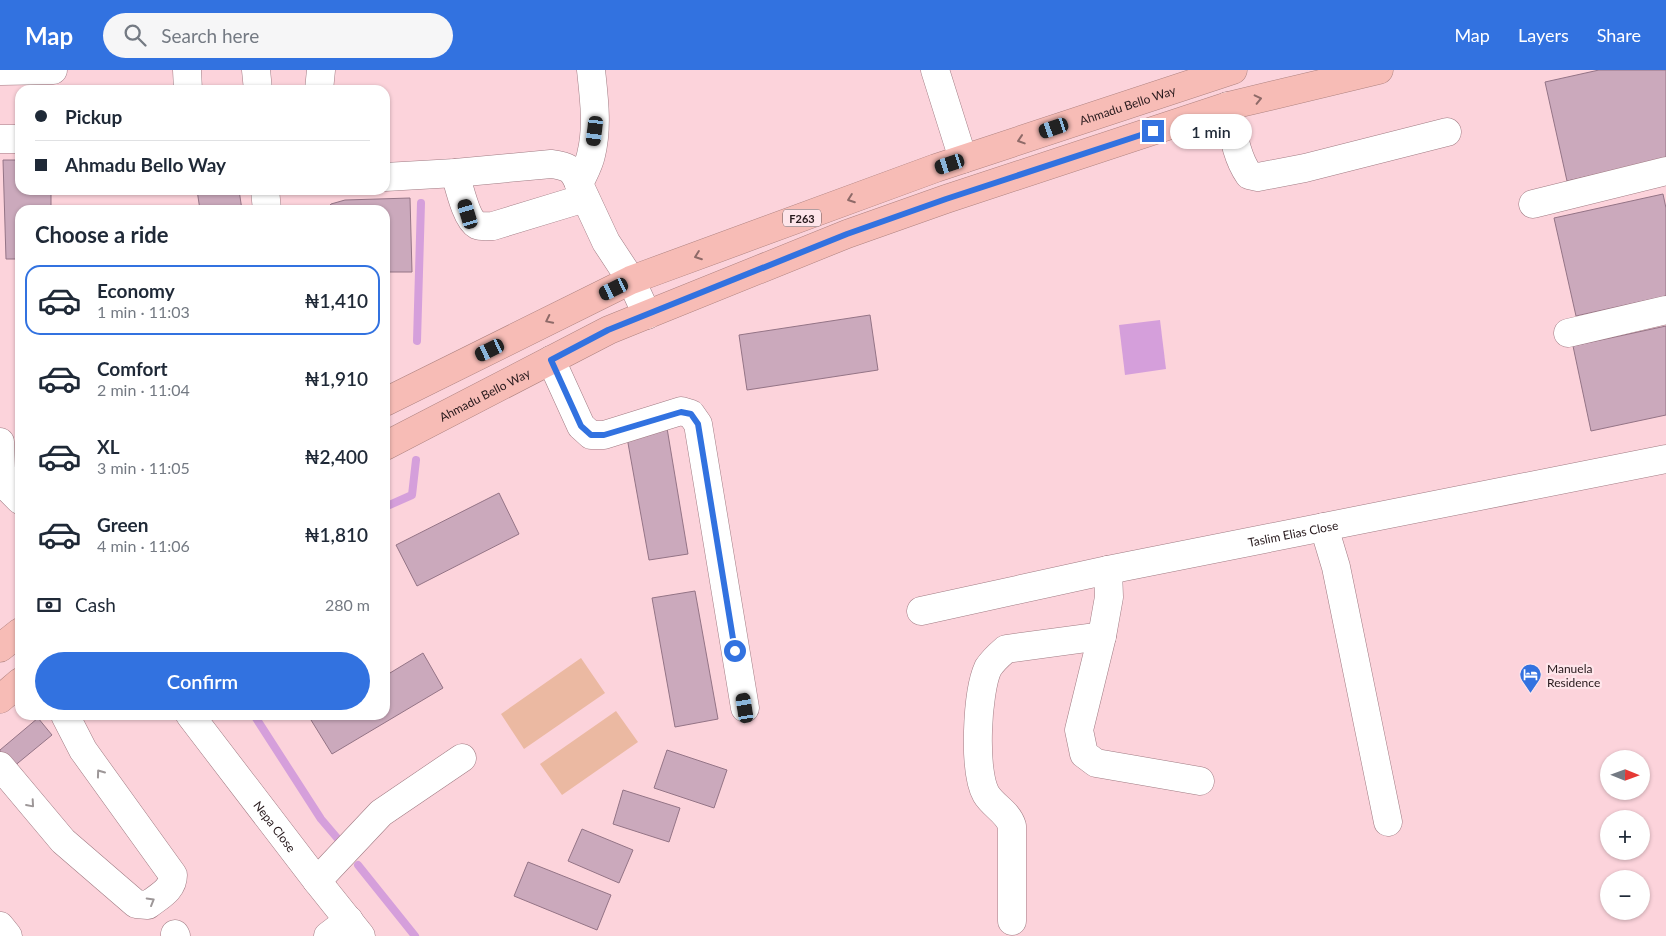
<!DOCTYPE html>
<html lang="en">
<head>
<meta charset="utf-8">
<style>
  body { margin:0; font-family:Lato,sans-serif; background:#f6f6f7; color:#1f2937; height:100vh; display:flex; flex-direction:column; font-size:19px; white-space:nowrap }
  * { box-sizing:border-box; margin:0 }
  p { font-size:16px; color:#747a83 }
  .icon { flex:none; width:28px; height:28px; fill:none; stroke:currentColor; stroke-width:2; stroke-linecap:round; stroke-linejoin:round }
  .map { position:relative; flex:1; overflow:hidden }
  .side { position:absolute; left:15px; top:135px; width:375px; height:515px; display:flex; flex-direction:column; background:#fff; border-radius:15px; box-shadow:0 1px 4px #0004 }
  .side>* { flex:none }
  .banner { position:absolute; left:15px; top:15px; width:375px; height:110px; border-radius:15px; box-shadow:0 1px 4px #0004; display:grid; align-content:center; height:110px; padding:0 20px; background:#fff }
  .needle { width:32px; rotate:91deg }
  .buttons { position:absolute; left:1600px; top:680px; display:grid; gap:10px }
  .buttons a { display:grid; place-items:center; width:50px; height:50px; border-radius:50%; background:#fff; box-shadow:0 1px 4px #0004; font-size:25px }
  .end { position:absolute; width:22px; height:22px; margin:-11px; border:6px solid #3272e0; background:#fff; box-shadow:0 0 0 2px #fff }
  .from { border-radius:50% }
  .bubble { position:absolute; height:35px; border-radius:18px; background:#fff; box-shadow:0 1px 4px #0004; font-size:16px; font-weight:600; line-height:35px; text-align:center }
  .car { position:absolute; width:15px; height:30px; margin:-15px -8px; border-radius:6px; box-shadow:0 0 4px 1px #0007; background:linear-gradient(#222 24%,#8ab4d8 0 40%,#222 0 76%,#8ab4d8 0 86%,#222 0) }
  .banner b { display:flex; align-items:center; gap:18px; height:48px; font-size:19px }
  .banner b+b { border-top:1px solid #e0e1e3 }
  .banner i { width:12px; height:12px; background:#1f2937 }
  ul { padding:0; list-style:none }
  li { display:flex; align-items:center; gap:15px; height:70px; margin:0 10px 8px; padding:0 10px; border:2px solid transparent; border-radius:15px }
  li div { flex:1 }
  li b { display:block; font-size:19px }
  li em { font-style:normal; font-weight:600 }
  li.active { border-color:#3272e0 }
  li>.icon { width:45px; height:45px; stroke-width:1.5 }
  h2 { padding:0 20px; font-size:22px; line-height:60px }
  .pay { display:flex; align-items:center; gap:12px; height:55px; padding:0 20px; font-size:19px }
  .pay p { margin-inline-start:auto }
  .primary-button { display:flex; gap:10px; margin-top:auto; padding:10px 20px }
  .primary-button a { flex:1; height:58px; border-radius:30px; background:#3272e0; color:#fff; font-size:20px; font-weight:600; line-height:58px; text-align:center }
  header { display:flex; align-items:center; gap:30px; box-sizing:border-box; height:70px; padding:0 25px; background:#3272e0; color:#fff }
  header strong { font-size:24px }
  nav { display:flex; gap:28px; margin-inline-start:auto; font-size:18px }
  .search { width:350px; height:45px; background:#f6f6f7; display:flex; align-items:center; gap:12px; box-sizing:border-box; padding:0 18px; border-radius:28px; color:#747a83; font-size:19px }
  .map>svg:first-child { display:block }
  .green { fill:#ebb9a2 }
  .water { fill:#d59fdb }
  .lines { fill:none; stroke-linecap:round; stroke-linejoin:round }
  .stream { stroke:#d59fdb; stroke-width:8 }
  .building { fill:#cba9bc; stroke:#947486 }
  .minor-casing { stroke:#a07b83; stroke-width:29 }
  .highway-casing { stroke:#ae8380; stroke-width:29 }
  .minor { stroke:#fff; stroke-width:28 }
  .highway { stroke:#f7bcb6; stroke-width:28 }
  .oneway { stroke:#8e6a68 }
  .oneway2 { stroke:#9d9798 }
  .route { stroke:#3272e0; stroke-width:6 }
  .labels { text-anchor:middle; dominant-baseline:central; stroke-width:4.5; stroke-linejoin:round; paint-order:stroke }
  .shield { fill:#fee5ea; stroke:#675659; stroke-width:1 }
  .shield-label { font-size:11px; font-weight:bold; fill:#26181b }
  .street-label { font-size:12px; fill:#26181b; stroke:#fee5ea }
  .poi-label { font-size:12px; fill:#26181b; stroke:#fee5ea; text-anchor:start }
</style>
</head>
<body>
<header>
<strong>Map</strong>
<div class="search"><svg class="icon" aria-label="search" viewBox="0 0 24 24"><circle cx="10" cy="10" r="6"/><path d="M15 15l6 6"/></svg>Search here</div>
<nav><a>Map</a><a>Layers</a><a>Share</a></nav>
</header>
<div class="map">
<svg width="1666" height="866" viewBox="0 0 1666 866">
  <rect width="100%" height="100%" fill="#fcd3db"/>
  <!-- green -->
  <path class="green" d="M581 588 605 623 524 679 501 644Z
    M616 641 638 672 562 725 540 694Z"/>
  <!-- water -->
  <path class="water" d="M1160 250 1166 299 1125 305 1119 255Z"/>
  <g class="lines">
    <!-- stream -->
    <path class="stream" d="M417 271 421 133
      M385 437 412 425 416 390
      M254 645 321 749 338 769
      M358 795 415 866"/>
  </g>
  <!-- building -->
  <path class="building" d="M1599 0H1666V89L1567 111 1545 12Z
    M3 90H20V120H51V140H20V189H6Z
    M197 120H239L242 140H200Z
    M1663 124 1666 138V226L1576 246 1554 148Z
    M410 128 412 202H389V215H385V140H326L331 134 345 130Z
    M870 245 878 300 747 320 739 265Z
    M1666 256V345L1591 361 1573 276Z
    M666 352 688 484 649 490 626 362Z
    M499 423 519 464 417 516 396 475Z
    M695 521 718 649 675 657 652 528Z
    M423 583 443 618 332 684 311 650 319 645H385V606Z
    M38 648 52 665 7 702 0 692V680Z
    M667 680 727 700 714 738 654 718Z
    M623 720 680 738 669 772 613 754Z
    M582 759 633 780 619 813 568 791Z
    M528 792 611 825 597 860 514 826Z"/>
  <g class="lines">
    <defs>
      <g id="minor">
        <path d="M187 0 188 20"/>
        <path d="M256 0 258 20"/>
        <path d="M591 0C594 28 598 57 591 85 589 95 583 105 579 114L606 172 631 210 647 245"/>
        <path d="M935 0 963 89"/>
        <path d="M1 1 53 0"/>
        <path d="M319 20 321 0"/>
        <path d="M1228 36C1233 60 1235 85 1249 105L1258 107 1305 98 1447 62"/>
        <path d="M0 69H20"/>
        <path d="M455 103C459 116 466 149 477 155 482 157 488 156 493 156L585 128"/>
        <path d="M385 107 455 103 551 94C567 96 573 98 579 114"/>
        <path d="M265 120 267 140"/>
        <path d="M1533 134 1666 101"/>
        <path d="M1568 263 1666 240"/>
        <path d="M551 290 581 356 591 365H604L681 341 691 344 698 354 745 638"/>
        <path d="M0 372 1 399 5 415 20 430"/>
        <path d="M1324 457 1336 497 1388 752"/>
        <path d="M1108 500 1109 527 1102 566 1079 660 1084 684 1096 693 1200 711"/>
        <path id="s1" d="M921 541 1108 500 1666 389"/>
        <path id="s2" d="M190 645 317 811 361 866"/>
        <path d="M0 696 63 771 136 834 148 835C159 826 173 820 173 805L83 680 65 645"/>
        <path d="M317 811 381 743 462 688"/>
        <path d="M1012 851V756C1008 742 993 736 986 724 973 701 977 622 988 598 993 590 999 585 1006 579L1102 566"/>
        <path d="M0 856 8 866"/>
        <path d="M175 864 176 866"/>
        <path d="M328 866 349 850"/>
      </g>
      <g id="highway">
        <path id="s3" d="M385 332 631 210 936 98 1233 0"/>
        <path id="s4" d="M385 376 609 260 847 164 946 129 1228 36 1379 0"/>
        <path d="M0 578 20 562"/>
        <path d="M0 629 20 612"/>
      </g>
    </defs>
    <!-- minor casing -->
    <use href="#minor" class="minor-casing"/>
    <!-- highway casing -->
    <use href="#highway" class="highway-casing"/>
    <!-- minor -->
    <use href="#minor" class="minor"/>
    <!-- highway -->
    <use href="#highway" class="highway"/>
  </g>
  <!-- one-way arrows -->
  <defs><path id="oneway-chevron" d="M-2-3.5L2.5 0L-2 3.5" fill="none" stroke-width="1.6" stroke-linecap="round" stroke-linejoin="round" transform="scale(1.25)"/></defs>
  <g class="oneway">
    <use href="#oneway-chevron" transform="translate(1258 29) rotate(-13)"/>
    <use href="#oneway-chevron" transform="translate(1021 70) rotate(162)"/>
    <use href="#oneway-chevron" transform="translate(851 129) rotate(160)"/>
    <use href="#oneway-chevron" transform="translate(698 186) rotate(160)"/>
    <use href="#oneway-chevron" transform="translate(549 250) rotate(154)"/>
  </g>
  <g class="oneway2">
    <use href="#oneway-chevron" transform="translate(100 703) rotate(-126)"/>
    <use href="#oneway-chevron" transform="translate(31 734) rotate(49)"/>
    <use href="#oneway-chevron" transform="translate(151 831) rotate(-30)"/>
  </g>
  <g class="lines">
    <!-- route -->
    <path class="route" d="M735 581 698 354 691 344 681 342 604 365H591L581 356 551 290 608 260 847 164 946 129 1153 61"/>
  </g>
  <!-- icons -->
  <defs>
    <symbol id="hotel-pin" viewBox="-11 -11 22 30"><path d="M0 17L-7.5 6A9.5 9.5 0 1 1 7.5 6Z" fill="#3272e0" stroke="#fee5ea"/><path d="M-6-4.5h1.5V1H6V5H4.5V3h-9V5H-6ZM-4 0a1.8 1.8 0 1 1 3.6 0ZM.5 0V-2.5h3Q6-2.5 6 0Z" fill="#fff"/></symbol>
  </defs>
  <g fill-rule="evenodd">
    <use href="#hotel-pin" x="1518" y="592" width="25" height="34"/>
  </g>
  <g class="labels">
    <!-- shield labels -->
    <rect class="shield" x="783" y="139.5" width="38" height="17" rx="4"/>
    <g class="shield-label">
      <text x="802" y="148">F263</text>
    </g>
    <!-- street labels -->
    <g class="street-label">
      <text stroke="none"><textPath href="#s3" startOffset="801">Ahmadu Bello Way</textPath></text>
      <text stroke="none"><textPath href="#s4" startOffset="112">Ahmadu Bello Way</textPath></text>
      <text stroke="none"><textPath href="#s1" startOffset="380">Taslim Elias Close</textPath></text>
      <text stroke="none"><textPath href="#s2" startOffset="140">Nepa Close</textPath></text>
    </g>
    <!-- poi labels -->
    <g class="poi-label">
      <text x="1547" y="598">Manuela<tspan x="1547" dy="14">Residence</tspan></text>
    </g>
  </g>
</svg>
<div class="buttons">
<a><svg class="needle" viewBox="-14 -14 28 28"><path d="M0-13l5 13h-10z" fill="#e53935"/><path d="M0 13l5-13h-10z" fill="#747a83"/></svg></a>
<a>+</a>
<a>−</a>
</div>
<i class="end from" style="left:735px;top:581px"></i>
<i class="end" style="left:1153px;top:61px"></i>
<div class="bubble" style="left:1170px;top:44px;width:82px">1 min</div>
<i class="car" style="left:1054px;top:58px;rotate:251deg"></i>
<i class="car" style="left:595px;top:61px;rotate:187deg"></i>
<i class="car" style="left:950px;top:94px;rotate:252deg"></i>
<i class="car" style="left:468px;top:144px;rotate:343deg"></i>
<i class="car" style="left:614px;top:219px;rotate:244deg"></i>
<i class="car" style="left:490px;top:280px;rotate:244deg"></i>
<i class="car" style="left:745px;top:638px;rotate:351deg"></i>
<div class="banner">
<b><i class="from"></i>Pickup</b>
<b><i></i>Ahmadu Bello Way</b>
</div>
<section class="side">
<h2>Choose a ride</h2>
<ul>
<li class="active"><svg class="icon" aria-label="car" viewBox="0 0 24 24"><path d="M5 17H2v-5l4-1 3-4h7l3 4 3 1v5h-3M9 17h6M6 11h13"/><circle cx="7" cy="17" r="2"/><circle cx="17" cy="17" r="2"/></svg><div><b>Economy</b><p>1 min · 11:03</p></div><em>₦1,410</em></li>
<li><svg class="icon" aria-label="car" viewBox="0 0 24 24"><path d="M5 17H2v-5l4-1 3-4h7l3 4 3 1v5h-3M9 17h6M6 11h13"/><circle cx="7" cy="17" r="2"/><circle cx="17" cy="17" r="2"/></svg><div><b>Comfort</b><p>2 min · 11:04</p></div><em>₦1,910</em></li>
<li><svg class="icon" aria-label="car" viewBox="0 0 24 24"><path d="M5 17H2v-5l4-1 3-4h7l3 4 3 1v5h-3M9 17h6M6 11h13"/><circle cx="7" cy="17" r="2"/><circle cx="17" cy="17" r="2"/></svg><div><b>XL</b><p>3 min · 11:05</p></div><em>₦2,400</em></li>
<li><svg class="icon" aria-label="car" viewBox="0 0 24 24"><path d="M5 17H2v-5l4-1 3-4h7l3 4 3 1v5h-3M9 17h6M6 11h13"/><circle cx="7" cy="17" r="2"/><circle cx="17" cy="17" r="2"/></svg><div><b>Green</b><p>4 min · 11:06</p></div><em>₦1,810</em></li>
</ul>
<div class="pay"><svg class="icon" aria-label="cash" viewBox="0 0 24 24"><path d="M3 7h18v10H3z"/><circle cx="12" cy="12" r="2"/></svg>Cash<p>280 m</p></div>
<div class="primary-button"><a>Confirm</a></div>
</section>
</div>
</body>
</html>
